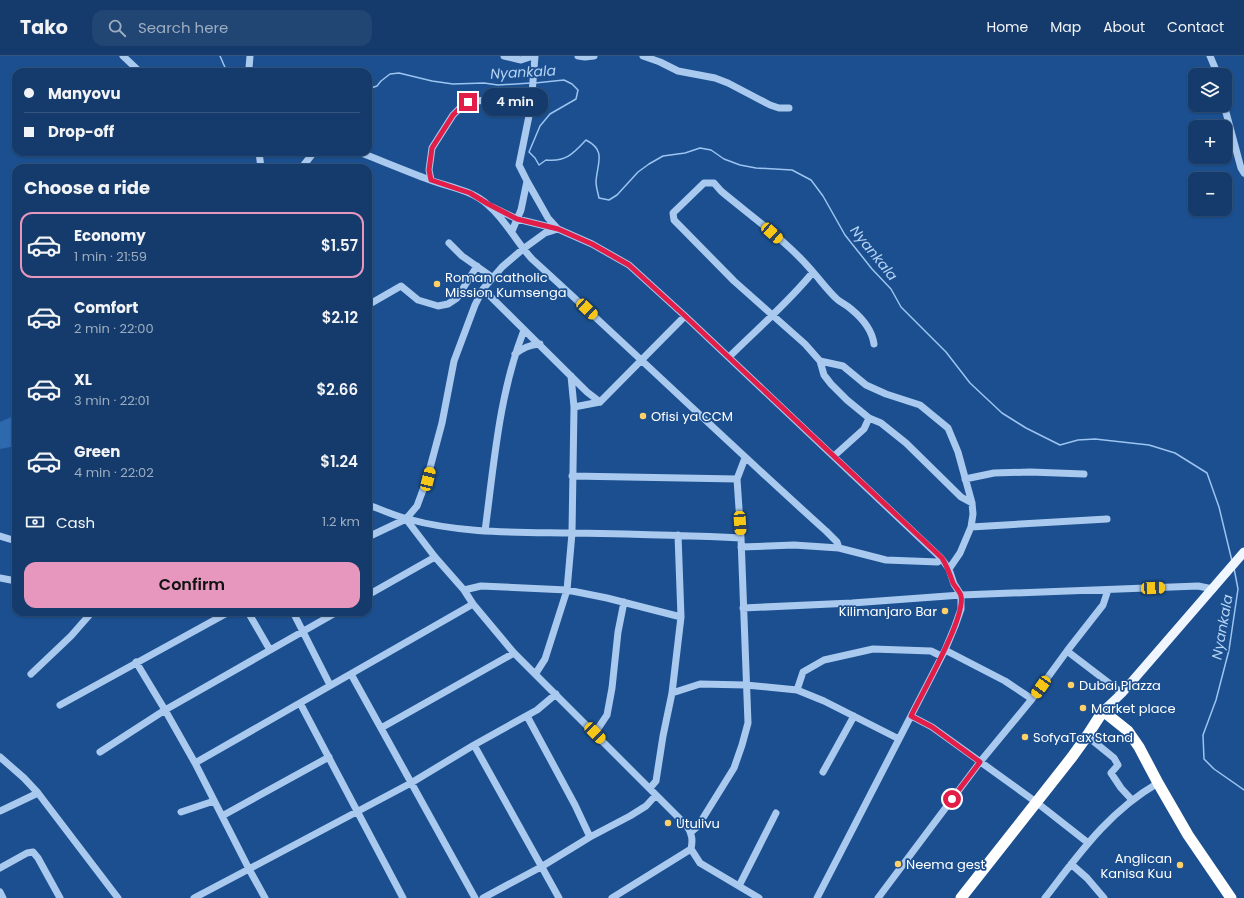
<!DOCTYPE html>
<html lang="en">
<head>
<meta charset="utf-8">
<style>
  body { margin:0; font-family:Poppins,sans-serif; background:#214673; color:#f1f3f6; height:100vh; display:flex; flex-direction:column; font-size:15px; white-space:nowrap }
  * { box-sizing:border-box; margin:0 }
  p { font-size:13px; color:#9dadc1 }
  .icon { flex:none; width:22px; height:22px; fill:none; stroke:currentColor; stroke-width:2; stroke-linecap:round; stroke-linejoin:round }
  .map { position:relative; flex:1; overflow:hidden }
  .panel { position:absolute; left:12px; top:108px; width:360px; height:452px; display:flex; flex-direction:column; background:#143b6b; border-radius:12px; box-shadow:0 1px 3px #0004,0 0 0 1px #33557e }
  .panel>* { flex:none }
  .banner { position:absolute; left:12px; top:12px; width:360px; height:88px; border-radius:12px; box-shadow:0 1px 3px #0004,0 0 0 1px #33557e; display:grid; align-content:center; height:88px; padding:0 12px; background:#143b6b }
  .controls { position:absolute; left:1188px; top:12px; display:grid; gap:8px }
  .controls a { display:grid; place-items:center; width:44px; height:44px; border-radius:8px; background:#143b6b; box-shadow:0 1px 3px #0004,0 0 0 1px #33557e; font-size:20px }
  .end { position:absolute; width:18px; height:18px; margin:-9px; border:5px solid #e11d48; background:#fff; box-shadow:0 0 0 2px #fff }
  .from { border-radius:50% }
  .bubble { position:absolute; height:28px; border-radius:12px; background:#143b6b; box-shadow:0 1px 3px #0004,0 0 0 1px #33557e; font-size:13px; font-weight:600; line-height:28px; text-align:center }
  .car { position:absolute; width:12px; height:24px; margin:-12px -6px; border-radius:5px; box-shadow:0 0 3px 1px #0007; background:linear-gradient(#f5c518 24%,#345 0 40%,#f5c518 0 76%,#345 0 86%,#f5c518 0) }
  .banner b { display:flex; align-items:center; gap:14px; height:38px; font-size:15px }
  .banner b+b { border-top:1px solid #33557e }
  .banner i { width:10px; height:10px; background:#f1f3f6 }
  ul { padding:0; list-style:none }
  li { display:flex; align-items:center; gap:12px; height:66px; margin:0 8px 6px; padding:0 4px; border:2px solid transparent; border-radius:12px }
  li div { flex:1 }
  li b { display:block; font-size:15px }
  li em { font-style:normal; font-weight:600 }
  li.on { border-color:#e797bd }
  li>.icon { width:36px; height:36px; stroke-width:1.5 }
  h2 { padding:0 12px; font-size:18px; line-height:48px }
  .pay { display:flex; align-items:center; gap:10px; height:44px; padding:0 12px; font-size:15px }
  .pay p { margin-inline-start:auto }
  .primary-button { display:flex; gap:8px; margin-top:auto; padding:8px 12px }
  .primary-button a { flex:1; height:46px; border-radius:12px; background:#e797bd; color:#111; font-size:16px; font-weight:600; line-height:46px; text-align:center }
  header { display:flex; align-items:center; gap:24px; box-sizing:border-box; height:56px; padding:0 20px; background:#143b6b; border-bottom:1px solid #33557e }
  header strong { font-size:19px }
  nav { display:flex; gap:22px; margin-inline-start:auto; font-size:14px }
  .search { width:280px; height:36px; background:#214673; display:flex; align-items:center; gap:10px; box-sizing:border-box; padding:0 14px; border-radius:12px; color:#9dadc1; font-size:15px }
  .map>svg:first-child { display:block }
  .green { fill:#2e69ad }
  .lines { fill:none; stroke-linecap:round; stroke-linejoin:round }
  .stream { stroke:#9cc4f0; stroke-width:1.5 }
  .minor { stroke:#a9c9ee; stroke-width:7 }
  .major { stroke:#f0f6ff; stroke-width:9 }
  .highway { stroke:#fff; stroke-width:11 }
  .route { stroke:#e11d48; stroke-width:5 }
  .poi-dot { fill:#ffd166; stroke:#1b4f8f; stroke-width:1.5 }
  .labels { text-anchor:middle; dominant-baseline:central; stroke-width:3.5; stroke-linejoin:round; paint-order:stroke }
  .poi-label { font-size:13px; fill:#fff; stroke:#1b4f8f; text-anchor:start }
  .water-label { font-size:14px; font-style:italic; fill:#b5d3f5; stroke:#1b4f8f }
</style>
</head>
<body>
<header>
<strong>Tako</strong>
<div class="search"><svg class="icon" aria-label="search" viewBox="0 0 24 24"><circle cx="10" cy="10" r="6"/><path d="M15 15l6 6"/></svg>Search here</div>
<nav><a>Home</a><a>Map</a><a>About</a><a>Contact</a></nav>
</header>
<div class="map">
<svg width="1244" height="842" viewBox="0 0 1244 842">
  <rect width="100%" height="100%" fill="#1b4f8f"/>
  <!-- green -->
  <path class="green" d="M16 359V390L0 393V366Z"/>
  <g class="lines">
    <!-- stream -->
    <path class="stream" d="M220 0 227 16
      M535 27 564 24 572 28 578 34 576 43 550 58 540 70 529 96 535 102 539 109 546 104C566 106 573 98 586 84 607 95 597 107 596 126 596 131 598 137 599 142L609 144 617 139 638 116 649 108 663 100 685 97 700 92 711 94 724 103 740 109 756 112 792 114 811 124 823 140 845 179 872 213 891 233 901 251 946 296 970 327 1002 357 1026 372 1060 389 1078 384 1095 383 1149 389 1175 397 1207 417 1219 451 1232 505
      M368 33 377 30 381 25 390 18 399 17 432 25 453 28 484 27 498 29 531 27
      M1234 512 1238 533 1229 594 1216 644 1203 679 1204 703 1214 713 1244 734"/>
    <!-- minor -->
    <path class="minor" d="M123 0 140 16
      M504 0 521 4 533 0
      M578 0 585 1 594 0
      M643 0 660 6 678 15 715 22 728 27 770 49 779 52H789
      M1210 0 1218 19
      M250 16 249 12 250 0
      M1224 49 1241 112 1244 117
      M259 96 261 112
      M359 96C382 105 406 115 430 124 449 131 472 134 488 149 506 164 516 186 532 203 631 293 727 386 826 475L837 486 839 492
      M297 112 303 110 314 96
      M431 124 429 114 432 92 453 59 461 51 468 46 486 44 501 48 531 50
      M527 125 548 162 558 173 592 188 629 209 685 260 941 502 949 513 954 528 961 539V553L955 570 945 594 817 842
      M492 151 517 163 558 173
      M512 175 521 154 527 125 519 109 531 50 535 0
      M449 187 462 200 492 221
      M813 216C821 225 829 236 838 244 842 247 847 249 851 253 862 262 872 274 874 288
      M483 233 587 336 600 346
      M368 249 401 230 418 244 438 250 448 248 457 242 477 210
      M515 298C523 292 529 289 540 288
      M729 301C757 273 788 247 813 216 787 185 752 161 721 135L714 127H704L673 157 674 164 734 225 805 288 820 305 824 319 831 328 847 344 869 362 881 367 906 387 961 441 972 447
      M820 305 843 310 866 329 886 338 920 349 948 372 958 396 972 447 973 458 971 471 960 497 949 513
      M574 351 600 346 685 260
      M834 400 864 373 869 362
      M572 420 737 423
      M965 423 994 417 1030 416 1084 418
      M368 449C381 453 394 460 408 463 462 478 518 476 574 477 630 478 685 479 741 482
      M406 463 435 501 464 534 473 548 514 597 687 770C692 778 693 784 691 793L700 807 759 842
      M971 471 1107 463
      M485 475C494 408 499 338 524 274
      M0 480 16 485
      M368 481 406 463 417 450 427 423 442 367 454 305 475 249 483 233 502 211 523 193 545 177 558 173
      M741 491 794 489 839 492 886 504 938 506 941 502
      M0 522 16 525
      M464 534 481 530 567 534 607 542 681 561
      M368 539 435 501
      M743 552 852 547 961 539 1198 530 1213 533
      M248 556 270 594
      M293 556 330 629
      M945 594 1005 625 1032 643
      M1067 595 1122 637
      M136 606 165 654 337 556
      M536 617 545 603 567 534 572 477 574 351 571 320
      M31 618 71 580 92 556
      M351 618 475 842
      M797 634 803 616 824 604 873 593 931 595 941 600
      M672 637 700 628 746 629 797 634 824 645 899 683
      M300 647 403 842
      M60 649 229 556
      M527 660 575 749 590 781
      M911 660 932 671 1036 746 1087 786
      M381 672 514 597
      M595 677 607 659 612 632 618 576 624 546
      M1087 680 1114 702 1118 709 1111 717 1121 732 1132 744
      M474 689 559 842
      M100 696 165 654 195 707 249 813 411 727 474 689 537 654 556 638
      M0 701 24 722 38 737 118 842
      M195 707 473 548
      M823 716 854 660
      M650 732 656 725 663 680 672 637 681 561 678 479
      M0 755 38 737
      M181 756 214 745
      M222 760 329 701
      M691 776 698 770 734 712 742 689 748 667 741 482 737 423 745 402
      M1071 808 1087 822 1104 842
      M0 812 27 797 33 796 38 802 60 842
      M739 830 776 757
      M0 836 3 842
      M194 842 249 813 265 842
      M483 842 541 811 590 781 630 760 646 750 656 739
      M612 842 691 793
      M878 842 980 706 1032 643 1067 595 1103 549 1108 534
      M1045 842C1079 798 1108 756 1158 727"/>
    <!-- major -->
    <path class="major" d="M1103 655 1122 637 1244 496"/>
    <!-- highway -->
    <path class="highway" d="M961 842 1072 701 1087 680 1103 655 1128 675 1139 691 1158 727 1188 779 1231 842"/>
  </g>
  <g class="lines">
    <!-- route -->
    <path class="route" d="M468 46 461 51 453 59 432 92 429 114 431 124 470 137 488 148 517 163 558 173 592 188 629 209 685 260 942 502C948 512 949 516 953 527 955 531 960 535 961 540 966 561 922 637 911 660L932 671 980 706 952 743"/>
  </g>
  <!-- markers -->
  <g class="poi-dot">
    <circle cx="437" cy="228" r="4"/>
    <circle cx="643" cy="360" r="4"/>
    <circle cx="945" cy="555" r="4"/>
    <circle cx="1071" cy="629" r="4"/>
    <circle cx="1083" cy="652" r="4"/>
    <circle cx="1025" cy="681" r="4"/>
    <circle cx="668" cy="767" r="4"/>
    <circle cx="898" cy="808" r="4"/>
    <circle cx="1180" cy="809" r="4"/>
  </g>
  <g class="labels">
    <!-- poi labels -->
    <g class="poi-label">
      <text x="445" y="221">Roman catholic<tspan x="445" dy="15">Mission Kumsenga</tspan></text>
      <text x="651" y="360">Ofisi ya CCM</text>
      <text x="937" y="555" text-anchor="end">Kilimanjaro Bar</text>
      <text x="1079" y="629">Dubai Plazza</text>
      <text x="1091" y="652">Market place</text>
      <text x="1033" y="681">SofyaTax Stand</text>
      <text x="676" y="767">Utulivu</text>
      <text x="1172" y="802" text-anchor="end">Anglican<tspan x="1172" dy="15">Kanisa Kuu</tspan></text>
      <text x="906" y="808">Neema gest</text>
    </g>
    <!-- water labels -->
    <g class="water-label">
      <text transform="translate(523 16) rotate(-3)">Nyankala</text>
      <text transform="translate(874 197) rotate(51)">Nyankala</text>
      <text transform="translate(1222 571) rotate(-80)">Nyankala</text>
    </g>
  </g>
</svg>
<div class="controls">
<a><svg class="icon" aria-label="layers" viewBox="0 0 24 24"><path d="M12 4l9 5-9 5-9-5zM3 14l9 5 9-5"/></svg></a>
<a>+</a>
<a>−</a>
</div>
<i class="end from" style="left:952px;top:743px"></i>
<i class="end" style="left:468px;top:46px"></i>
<div class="bubble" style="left:482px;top:32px;width:66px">4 min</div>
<i class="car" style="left:772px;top:177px;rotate:132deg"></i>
<i class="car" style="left:587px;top:253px;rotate:133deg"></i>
<i class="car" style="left:428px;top:423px;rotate:14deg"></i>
<i class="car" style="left:740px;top:467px;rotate:176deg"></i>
<i class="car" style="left:1153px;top:532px;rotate:87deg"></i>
<i class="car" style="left:1041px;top:631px;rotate:215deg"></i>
<i class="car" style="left:595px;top:677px;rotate:135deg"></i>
<div class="banner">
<b><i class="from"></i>Manyovu</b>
<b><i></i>Drop-off</b>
</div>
<section class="panel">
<h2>Choose a ride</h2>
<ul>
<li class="on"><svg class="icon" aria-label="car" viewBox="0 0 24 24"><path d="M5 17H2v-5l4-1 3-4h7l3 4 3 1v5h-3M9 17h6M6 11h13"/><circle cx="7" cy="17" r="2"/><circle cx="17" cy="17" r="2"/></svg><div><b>Economy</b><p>1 min · 21:59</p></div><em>$1.57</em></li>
<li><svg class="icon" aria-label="car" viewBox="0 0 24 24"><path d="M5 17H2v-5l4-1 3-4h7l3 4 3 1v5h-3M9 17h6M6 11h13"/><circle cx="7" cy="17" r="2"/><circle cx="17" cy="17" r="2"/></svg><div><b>Comfort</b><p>2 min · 22:00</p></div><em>$2.12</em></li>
<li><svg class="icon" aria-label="car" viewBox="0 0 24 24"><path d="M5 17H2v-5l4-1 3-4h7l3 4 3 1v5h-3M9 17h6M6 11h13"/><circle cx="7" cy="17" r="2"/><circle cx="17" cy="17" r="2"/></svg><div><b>XL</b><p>3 min · 22:01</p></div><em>$2.66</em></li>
<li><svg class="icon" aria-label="car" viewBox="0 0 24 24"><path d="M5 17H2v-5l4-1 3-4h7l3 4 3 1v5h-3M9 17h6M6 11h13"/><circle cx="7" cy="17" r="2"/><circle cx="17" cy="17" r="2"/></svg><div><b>Green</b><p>4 min · 22:02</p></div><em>$1.24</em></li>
</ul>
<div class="pay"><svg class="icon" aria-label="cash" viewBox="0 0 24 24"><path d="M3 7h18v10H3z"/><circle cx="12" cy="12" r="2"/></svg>Cash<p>1.2 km</p></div>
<div class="primary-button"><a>Confirm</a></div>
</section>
</div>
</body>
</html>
